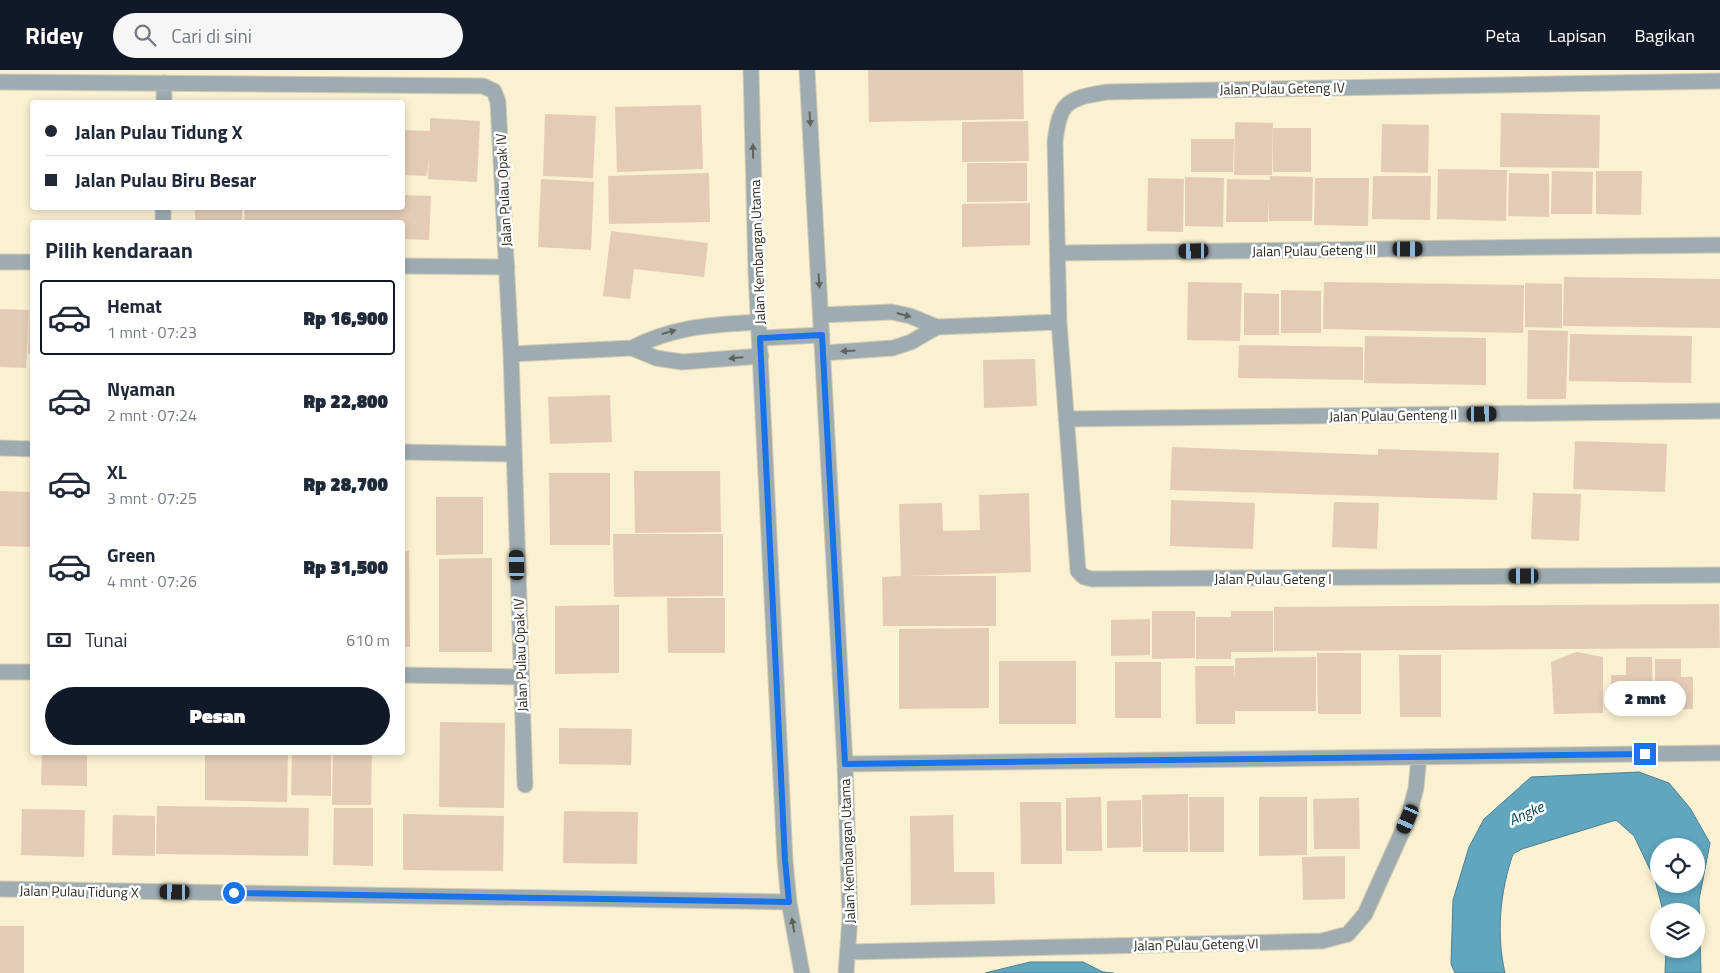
<!DOCTYPE html>
<html lang="id">
<head>
<meta charset="utf-8">
<style>
  body { margin:0; font-family:"Titillium Web",sans-serif; background:#f6f6f7; color:#1f2937; height:100vh; display:flex; flex-direction:column; font-size:19px; white-space:nowrap }
  * { box-sizing:border-box; margin:0 }
  p { font-size:16px; color:#747a83 }
  .icon { flex:none; width:28px; height:28px; fill:none; stroke:currentColor; stroke-width:2; stroke-linecap:round; stroke-linejoin:round }
  .map { position:relative; flex:1; overflow:hidden }
  .side { position:absolute; left:30px; top:150px; width:375px; height:535px; display:flex; flex-direction:column; background:#fff; border-radius:5px; box-shadow:0 2px 8px #0003 }
  .side>* { flex:none }
  .top-card { position:absolute; left:30px; top:30px; width:375px; height:110px; border-radius:5px; box-shadow:0 2px 8px #0003; display:grid; align-content:center; height:110px; padding:0 15px; background:#fff }
  .tools { position:absolute; left:1650px; top:768px; display:grid; gap:10px }
  .tools a { display:grid; place-items:center; width:55px; height:55px; border-radius:50%; background:#fff; box-shadow:0 2px 8px #0003; font-size:25px }
  .end { position:absolute; width:22px; height:22px; margin:-11px; border:6px solid #1a73e8; background:#fff; box-shadow:0 0 0 2px #fff }
  .from { border-radius:50% }
  .bubble { position:absolute; height:35px; border-radius:18px; background:#fff; box-shadow:0 2px 8px #0003; font-size:16px; font-weight:800; line-height:35px; text-align:center }
  .car { position:absolute; width:15px; height:30px; margin:-15px -8px; border-radius:6px; box-shadow:0 0 4px 1px #0007; background:linear-gradient(#222 24%,#8ab4d8 0 40%,#222 0 76%,#8ab4d8 0 86%,#222 0) }
  .top-card b { display:flex; align-items:center; gap:18px; height:48px; font-size:19px }
  .top-card b+b { border-top:1px solid #e0e1e3 }
  .top-card i { width:12px; height:12px; background:#1f2937 }
  ul { padding:0; list-style:none }
  li { display:flex; align-items:center; gap:15px; height:75px; margin:0 10px 8px; padding:0 5px; border:2px solid transparent; border-radius:5px }
  li div { flex:1 }
  li b { display:block; font-size:19px }
  li em { font-style:normal; font-weight:800 }
  li.active { border-color:#111827 }
  li>.icon { width:45px; height:45px; stroke-width:1.5 }
  h2 { padding:0 15px; font-size:22px; line-height:60px }
  .pay { display:flex; align-items:center; gap:12px; height:55px; padding:0 15px; font-size:19px }
  .pay p { margin-inline-start:auto }
  .button { display:flex; gap:10px; margin-top:auto; padding:10px 15px }
  .button a { flex:1; height:58px; border-radius:30px; background:#111827; color:#fff; font-size:20px; font-weight:800; line-height:58px; text-align:center }
  header { display:flex; align-items:center; gap:30px; box-sizing:border-box; height:70px; padding:0 25px; background:#111827; color:#fff }
  header strong { font-size:24px }
  nav { display:flex; gap:28px; margin-inline-start:auto; font-size:18px }
  .search { width:350px; height:45px; background:#f6f6f7; display:flex; align-items:center; gap:12px; box-sizing:border-box; padding:0 18px; border-radius:28px; color:#747a83; font-size:19px }
  .map>svg:first-child { display:block }
  .water { fill:#5fa6be; stroke:#50808e; fill-rule:evenodd }
  .building { fill:#e4cbb6 }
  .lines { fill:none; stroke-linecap:round; stroke-linejoin:round }
  .minor-casing { stroke:#d5ccb1; stroke-width:17 }
  .minor { stroke:#9eacb2; stroke-width:15 }
  .oneway { fill:#5f6360 }
  .route { stroke:#1a73e8; stroke-width:6 }
  .labels { text-anchor:middle; dominant-baseline:central; stroke-width:5; stroke-linejoin:round; paint-order:stroke }
  .street-label { font-size:14px; fill:#2c281d; stroke:#fff }
  .water-label { font-size:15px; font-style:italic; fill:#045; stroke:#fff }
</style>
</head>
<body>
<header>
<strong>Ridey</strong>
<div class="search"><svg class="icon" aria-label="search" viewBox="0 0 24 24"><circle cx="10" cy="10" r="6"/><path d="M15 15l6 6"/></svg>Cari di sini</div>
<nav><a>Peta</a><a>Lapisan</a><a>Bagikan</a></nav>
</header>
<div class="map">
<svg width="1720" height="903" viewBox="0 0 1720 903">
  <rect width="100%" height="100%" fill="#faf0d2"/>
  <!-- water -->
  <path class="water" d="M1639 702 1669 713 1690 738 1710 773 1699 830 1701 903H1665L1666 879H1696V841H1663L1655 810 1634 766 1616 750 1522 779 1513 784C1500 822 1496 864 1505 903H1455L1451 894 1453 830 1469 777 1484 749 1531 707ZM1659 776H1696V814H1659Z
    M1030 892H1083L1103 902 1114 903H985Z"/>
  <!-- building -->
  <path class="building" d="M868 0H1023L1024 49 869 52Z
    M701 35 703 99 617 102 615 37Z
    M1501 43 1600 45 1599 98 1500 97Z
    M545 44 596 46 593 108 543 106Z
    M430 48 480 51 477 112 428 109 429 86 427 106 402 105V60L430 61Z
    M1028 51 1029 91 962 92V52Z
    M1235 52 1273 53 1272 105H1234Z
    M1382 54 1429 55 1428 103 1381 102Z
    M1273 58H1311V102H1273Z
    M1191 69H1234L1233 102H1191Z
    M967 93H1027V131L967 132Z
    M1438 99 1507 100 1506 151 1437 149Z
    M1552 101 1593 102 1592 144H1551Z
    M1596 101H1642L1641 145 1596 144Z
    M709 103 710 152 609 154 608 106Z
    M1509 103 1549 104V147L1508 146Z
    M1270 106 1313 107 1312 151H1269V128L1268 152H1226L1227 109 1270 110Z
    M1373 106H1431L1430 150 1372 149Z
    M1185 107 1224 108 1223 157 1185 156Z
    M1148 108 1184 109 1183 162 1147 161Z
    M1315 108H1369L1368 156 1314 155Z
    M541 109 594 112 591 180 538 177Z
    M402 125 431 126 429 170 402 169V152H244L245 138H402Z
    M1030 133V175L962 177V134Z
    M195 138H242V152H195Z
    M611 161 708 173 704 207 634 199 630 229 603 226Z
    M1564 207 1720 209V258L1563 256Z
    M1188 212 1242 213 1240 271 1187 270Z
    M1324 212 1524 215 1523 263 1323 259Z
    M1525 213 1562 214V258L1525 257Z
    M1281 220 1321 221V263H1281Z
    M1244 223 1279 224V265H1244Z
    M30 236H32V284H28Z
    M0 239 29 240 26 298 0 297Z
    M1528 260 1568 261 1566 329H1527Z
    M1570 264 1692 266 1691 313 1569 311Z
    M1365 266 1486 268V315L1364 313Z
    M1239 275 1363 277V310L1238 308Z
    M1035 289 1037 336 984 338 983 290Z
    M610 325 612 372 550 374 548 327Z
    M1575 371 1667 374 1665 422 1573 419Z
    M1172 377 1378 385V379L1499 383 1497 430 1170 420Z
    M634 401H720L721 462 635 463Z
    M549 403H610V475H550Z
    M0 421 32 422V477L0 476Z
    M1029 423 1031 502 908 506H996V556H883L882 507 901 506 899 434 942 433 943 461 980 460 979 425Z
    M1533 423 1581 424 1579 471 1531 469Z
    M436 427H483V484L436 485Z
    M1171 430 1255 433 1253 479 1170 476Z
    M1334 432 1379 433 1377 479 1332 477Z
    M613 464H723V526L614 527Z
    M402 481H409L410 577H402Z
    M492 488V582H439V489Z
    M667 528H725V583H668Z
    M1719 534 1720 578 1274 581V537Z
    M619 535V603L555 604V536Z
    M1152 541H1195V588L1152 589Z
    M1231 541H1273V582H1231V589H1196V547H1231Z
    M1150 549V585L1111 586V550Z
    M989 558V638L899 639V559Z
    M1576 582 1603 587V643L1554 644 1551 592Z
    M1317 583H1361V644H1318Z
    M1399 585H1441V647H1400Z
    M1316 587V641H1235V654H1196L1195 596H1234L1235 610V588Z
    M1626 587H1652L1653 638H1611V605H1626Z
    M1655 589H1681V607H1693V639L1655 640Z
    M999 591H1076V654H999Z
    M1115 592H1161V648H1115Z
    M440 652 505 653 504 738 439 737Z
    M559 658 632 659 631 695 559 694Z
    M42 682H87V716L41 715Z
    M205 682H288L287 732 205 730Z
    M292 682H331V726L291 725Z
    M333 682H372L371 735H332Z
    M1188 724V782H1143L1142 725Z
    M1101 727 1102 781H1066V728Z
    M1189 727H1224V782H1190Z
    M1259 727H1307V785L1259 786Z
    M1359 728 1360 779H1314L1313 729Z
    M1141 730V777L1107 778V731Z
    M1020 732H1061L1062 794H1021Z
    M157 736 309 738 308 786 156 784Z
    M334 738H373V796L333 795Z
    M22 739 85 740 84 787 21 785Z
    M564 741 638 742 637 794 563 793Z
    M403 744 504 746 503 801 403 800Z
    M113 745 155 746V786L112 785Z
    M953 745 954 802H994L995 834 911 835 910 746Z
    M1345 786V829L1303 830 1302 787Z
    M0 856H24V903H0Z"/>
  <g class="lines">
    <defs>
      <path id="minor" d="M751 0 756 203 785 790 789 832 802 903
        M807 0 845 694 850 847 846 903
        M1720 11 1106 22C1066 29 1060 32 1055 72L1059 252 1078 501 1084 507 1092 509 1720 505
        M0 12 483 16 494 21 498 32 511 284 525 715
        M164 32V13
        M163 152V138
        M1058 183 1720 175
        M0 192H32
        M402 196 507 197
        M821 245 892 242 910 246 937 257 1059 252
        M760 268 822 265
        M632 278C674 256 712 255 759 252
        M823 283 893 278 911 272 937 257
        M511 284 632 278 656 288 682 292 761 286
        M1066 349 1720 341
        M0 378 32 379
        M402 382 513 384
        M0 602H32
        M402 605 521 607
        M845 694 1720 683
        M0 819 789 832
        M849 882 1322 871 1348 864 1365 844 1408 749 1416 718 1419 687"/>
    </defs>
    <!-- minor casing -->
    <use href="#minor" class="minor-casing"/>
    <!-- minor -->
    <use href="#minor" class="minor"/>
  </g>
  <!-- one-way arrows -->
  <defs><path id="oneway-solid" d="M-6-.8H1V-3.2L6.5 0L1 3.2V.8H-6Z" transform="scale(1.25)"/></defs>
  <g class="oneway">
    <use href="#oneway-solid" transform="translate(810 49) rotate(87)"/>
    <use href="#oneway-solid" transform="translate(753 81) rotate(-91)"/>
    <use href="#oneway-solid" transform="translate(819 211) rotate(87)"/>
    <use href="#oneway-solid" transform="translate(904 245) rotate(15)"/>
    <use href="#oneway-solid" transform="translate(669 262) rotate(-16)"/>
    <use href="#oneway-solid" transform="translate(848 281) rotate(177)"/>
    <use href="#oneway-solid" transform="translate(736 288) rotate(175)"/>
    <use href="#oneway-solid" transform="translate(793 855) rotate(-100)"/>
  </g>
  <g class="lines">
    <!-- route -->
    <path class="route" d="M234 823 789 832 785 790 760 268 822 265 845 694 1645 684"/>
  </g>
  <g class="labels">
    <!-- street labels -->
    <g class="street-label">
      <text transform="translate(1282 18) rotate(-1)">Jalan Pulau Geteng IV</text>
      <text transform="translate(503 120) rotate(-93)">Jalan Pulau Opak IV</text>
      <text transform="translate(1314 180) rotate(-1)">Jalan Pulau Geteng III</text>
      <text transform="translate(757 182) rotate(-92)">Jalan Kembangan Utama</text>
      <text transform="translate(1393 345) rotate(-1)">Jalan Pulau Genteng II</text>
      <text x="1273" y="508">Jalan Pulau Geteng I</text>
      <text transform="translate(520 585) rotate(-92)">Jalan Pulau Opak IV</text>
      <text transform="translate(847 781) rotate(-92)">Jalan Kembangan Utama</text>
      <text transform="translate(79 821) rotate(1)">Jalan Pulau Tidung X</text>
      <text transform="translate(1196 874) rotate(-1)">Jalan Pulau Geteng VI</text>
    </g>
    <!-- water labels -->
    <g class="water-label">
      <text transform="translate(1526 743) rotate(-24)">Angke</text>
    </g>
  </g>
</svg>
<div class="tools">
<a><svg class="icon" aria-label="locate" viewBox="0 0 24 24"><circle cx="12" cy="12" r="6"/><path d="M12 2v4M12 18v4M2 12h4M18 12h4"/></svg></a>
<a><svg class="icon" aria-label="layers" viewBox="0 0 24 24"><path d="M12 4l9 5-9 5-9-5zM3 14l9 5 9-5"/></svg></a>
</div>
<i class="end from" style="left:234px;top:823px"></i>
<i class="end" style="left:1645px;top:684px"></i>
<div class="bubble" style="left:1604px;top:611px;width:82px">2 mnt</div>
<i class="car" style="left:1408px;top:179px;rotate:90deg"></i>
<i class="car" style="left:1194px;top:181px;rotate:269deg"></i>
<i class="car" style="left:1482px;top:344px;rotate:89deg"></i>
<i class="car" style="left:517px;top:495px;rotate:358deg"></i>
<i class="car" style="left:1524px;top:506px;rotate:270deg"></i>
<i class="car" style="left:1408px;top:749px;rotate:204deg"></i>
<i class="car" style="left:175px;top:822px;rotate:271deg"></i>
<div class="top-card">
<b><i class="from"></i>Jalan Pulau Tidung X</b>
<b><i></i>Jalan Pulau Biru Besar</b>
</div>
<section class="side">
<h2>Pilih kendaraan</h2>
<ul>
<li class="active"><svg class="icon" aria-label="car" viewBox="0 0 24 24"><path d="M5 17H2v-5l4-1 3-4h7l3 4 3 1v5h-3M9 17h6M6 11h13"/><circle cx="7" cy="17" r="2"/><circle cx="17" cy="17" r="2"/></svg><div><b>Hemat</b><p>1 mnt · 07:23</p></div><em>Rp 16,900</em></li>
<li><svg class="icon" aria-label="car" viewBox="0 0 24 24"><path d="M5 17H2v-5l4-1 3-4h7l3 4 3 1v5h-3M9 17h6M6 11h13"/><circle cx="7" cy="17" r="2"/><circle cx="17" cy="17" r="2"/></svg><div><b>Nyaman</b><p>2 mnt · 07:24</p></div><em>Rp 22,800</em></li>
<li><svg class="icon" aria-label="car" viewBox="0 0 24 24"><path d="M5 17H2v-5l4-1 3-4h7l3 4 3 1v5h-3M9 17h6M6 11h13"/><circle cx="7" cy="17" r="2"/><circle cx="17" cy="17" r="2"/></svg><div><b>XL</b><p>3 mnt · 07:25</p></div><em>Rp 28,700</em></li>
<li><svg class="icon" aria-label="car" viewBox="0 0 24 24"><path d="M5 17H2v-5l4-1 3-4h7l3 4 3 1v5h-3M9 17h6M6 11h13"/><circle cx="7" cy="17" r="2"/><circle cx="17" cy="17" r="2"/></svg><div><b>Green</b><p>4 mnt · 07:26</p></div><em>Rp 31,500</em></li>
</ul>
<div class="pay"><svg class="icon" aria-label="cash" viewBox="0 0 24 24"><path d="M3 7h18v10H3z"/><circle cx="12" cy="12" r="2"/></svg>Tunai<p>610 m</p></div>
<div class="button"><a>Pesan</a></div>
</section>
</div>
</body>
</html>
